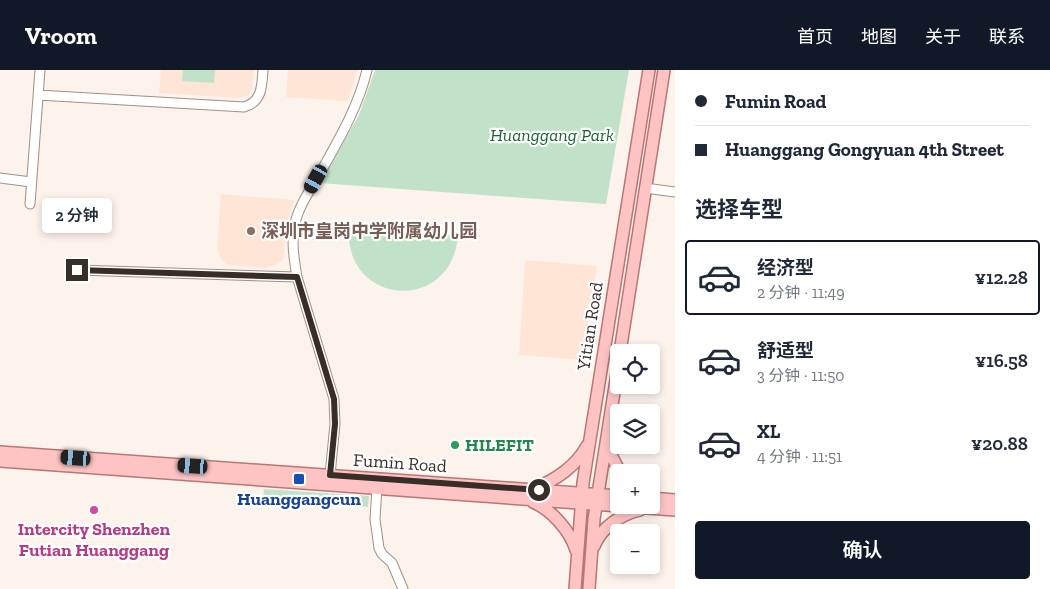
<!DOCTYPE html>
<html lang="zh">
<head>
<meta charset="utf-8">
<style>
  body { margin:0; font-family:"Zilla Slab","Noto Sans SC",serif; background:#f2f2f3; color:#1f2937; height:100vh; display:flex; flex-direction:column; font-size:19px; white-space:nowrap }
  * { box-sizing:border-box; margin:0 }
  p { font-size:16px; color:#747a83 }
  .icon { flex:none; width:28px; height:28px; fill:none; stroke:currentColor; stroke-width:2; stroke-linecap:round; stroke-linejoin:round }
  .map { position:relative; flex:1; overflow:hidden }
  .sheet { display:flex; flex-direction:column; background:#fff; width:375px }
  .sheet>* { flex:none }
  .banner { display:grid; align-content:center; height:110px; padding:0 20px; background:#fff }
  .fabs { position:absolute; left:610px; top:274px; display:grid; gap:10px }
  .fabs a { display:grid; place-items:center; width:50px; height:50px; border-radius:5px; background:#fff; box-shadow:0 2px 8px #0003; font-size:25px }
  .end { position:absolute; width:22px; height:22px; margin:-11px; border:6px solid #372e28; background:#fff; box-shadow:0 0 0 2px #fff }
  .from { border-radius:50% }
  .bubble { position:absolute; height:35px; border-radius:5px; background:#fff; box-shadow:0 2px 8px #0003; font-size:16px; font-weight:600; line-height:35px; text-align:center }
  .car { position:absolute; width:15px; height:30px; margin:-15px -8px; border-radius:6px; box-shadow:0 0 4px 1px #0007; background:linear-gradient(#222 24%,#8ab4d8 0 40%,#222 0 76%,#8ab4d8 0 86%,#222 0) }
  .banner b { display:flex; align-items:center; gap:18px; height:48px; font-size:19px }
  .banner b+b { border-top:1px solid #e0e1e3 }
  .banner i { width:12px; height:12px; background:#1f2937 }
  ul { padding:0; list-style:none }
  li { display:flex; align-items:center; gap:15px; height:75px; margin:0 10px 8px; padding:0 10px; border:2px solid transparent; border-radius:5px }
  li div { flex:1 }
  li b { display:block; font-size:19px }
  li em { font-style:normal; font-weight:600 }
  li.current { border-color:#111827 }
  li>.icon { width:45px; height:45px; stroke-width:1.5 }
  h2 { padding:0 20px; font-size:22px; line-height:60px }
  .button { display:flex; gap:10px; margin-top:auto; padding:10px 20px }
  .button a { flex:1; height:58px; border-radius:5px; background:#111827; color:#fff; font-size:20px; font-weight:600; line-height:58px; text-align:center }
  header { display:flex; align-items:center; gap:30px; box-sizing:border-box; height:70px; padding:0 25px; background:#111827; color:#fff }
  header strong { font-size:24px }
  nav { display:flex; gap:28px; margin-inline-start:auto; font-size:18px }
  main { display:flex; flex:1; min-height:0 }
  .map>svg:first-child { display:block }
  .built { fill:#fee5d5 }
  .green { fill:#c1e2c8 }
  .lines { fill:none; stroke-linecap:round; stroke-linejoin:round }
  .minor-casing { stroke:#a58f81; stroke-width:11 }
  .major-casing { stroke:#b87674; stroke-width:14 }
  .minor { stroke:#fff; stroke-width:9 }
  .major { stroke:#fec4c4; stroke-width:11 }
  .route { stroke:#372e28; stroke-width:6 }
  .education-dot { fill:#8d6e63; stroke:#fff; stroke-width:2 }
  .leisure-dot { fill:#2e9e5b; stroke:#fff; stroke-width:2 }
  .transit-dot { fill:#1a4fb4; stroke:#fff; stroke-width:2 }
  .hotel-dot { fill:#d1479c; stroke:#fff; stroke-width:2 }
  .labels { text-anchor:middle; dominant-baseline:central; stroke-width:4.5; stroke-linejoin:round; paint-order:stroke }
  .park-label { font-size:18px; font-style:italic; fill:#1b6335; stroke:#fff }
  .education-label { font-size:18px; font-weight:bold; fill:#785e54; stroke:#fff; text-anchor:start }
  .street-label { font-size:18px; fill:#372e28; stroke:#fff }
  .leisure-label { font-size:18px; font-weight:bold; fill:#27864d; stroke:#fff; text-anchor:start }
  .transit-label { font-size:18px; font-weight:bold; fill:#164399; stroke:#fff }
  .hotel-label { font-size:18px; font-weight:bold; fill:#b23c85; stroke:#fff }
</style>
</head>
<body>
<header>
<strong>Vroom</strong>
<nav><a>首页</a><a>地图</a><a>关于</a><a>联系</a></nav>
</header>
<main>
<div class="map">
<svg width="675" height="519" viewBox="0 0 675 519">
  <rect width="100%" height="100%" fill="#fdf3ed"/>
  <!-- built -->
  <path class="built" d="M161 0H254L252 19 248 26 240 28 159 23Z
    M288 0H358L347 31 286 27Z
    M221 124 294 130 285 158 284 187 283 190 275 195 266 198 228 195 222 190 217 180Z
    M525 190 597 196 582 290 519 285Z"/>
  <!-- green -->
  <path class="green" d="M183 0H215L214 13 182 11Z
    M375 0H629L606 134 319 113 359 45Z
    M349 157 458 165C452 245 343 236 349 157Z
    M264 419 369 426 368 437 263 429Z"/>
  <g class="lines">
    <defs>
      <path id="minor" d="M38 25 244 37C262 32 262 16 263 0
        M0 108 31 112
        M645 118 675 122
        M30 134 40 0
        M77 200 297 207
        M330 405 335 354 334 329 297 207C294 189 291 171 295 153 299 136 310 120 319 105 338 71 358 38 367 0
        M377 418 375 449 379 478 382 484 392 493 403 519"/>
      <path id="major" d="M620 282 664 0
        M608 375 611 385 620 402
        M0 382 619 426
        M0 391 675 440
        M534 418C555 411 576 396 587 376
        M651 428 675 430
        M533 432C552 440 570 461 576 480
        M594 476C602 457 621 444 640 440
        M575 519 583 413 649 0
        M589 519 594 449 619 291"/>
    </defs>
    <!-- minor casing -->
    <use href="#minor" class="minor-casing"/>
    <!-- major casing -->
    <use href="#major" class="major-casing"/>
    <!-- minor -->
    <use href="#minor" class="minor"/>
    <!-- major -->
    <use href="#major" class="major"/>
  </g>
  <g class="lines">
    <!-- route -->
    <path class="route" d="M77 200 297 207 334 329 335 354 330 405 539 420"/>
  </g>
  <!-- markers -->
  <circle class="education-dot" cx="251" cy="161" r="5"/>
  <circle class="leisure-dot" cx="455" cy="375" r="5"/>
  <rect class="transit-dot" x="293" y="403" width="12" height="12" rx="2.5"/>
  <circle class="hotel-dot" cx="94" cy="440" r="5"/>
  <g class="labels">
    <!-- park labels -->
    <g class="park-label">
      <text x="552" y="65">Huanggang Park</text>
    </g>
    <!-- education labels -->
    <g class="education-label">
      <text x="261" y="161">深圳市皇岗中学附属幼儿园</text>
    </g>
    <!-- street labels -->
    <g class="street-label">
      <text transform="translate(590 256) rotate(-81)">Yitian Road</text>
      <text transform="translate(400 393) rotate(4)">Fumin Road</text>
    </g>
    <!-- leisure labels -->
    <g class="leisure-label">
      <text x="465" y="375">HILEFIT</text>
    </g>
    <!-- transit labels -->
    <g class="transit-label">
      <text x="299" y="429">Huanggangcun</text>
    </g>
    <!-- hotel labels -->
    <g class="hotel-label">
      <text x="94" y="459">Intercity Shenzhen<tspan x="94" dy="21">Futian Huanggang</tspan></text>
    </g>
  </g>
</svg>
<div class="fabs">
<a><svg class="icon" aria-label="locate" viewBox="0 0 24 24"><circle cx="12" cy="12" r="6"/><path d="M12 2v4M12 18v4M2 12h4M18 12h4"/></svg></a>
<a><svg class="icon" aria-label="layers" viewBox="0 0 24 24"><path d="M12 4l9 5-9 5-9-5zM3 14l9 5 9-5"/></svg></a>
<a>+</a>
<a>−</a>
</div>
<i class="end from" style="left:539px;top:420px"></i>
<i class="end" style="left:77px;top:200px"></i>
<div class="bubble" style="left:42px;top:128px;width:70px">2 分钟</div>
<i class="car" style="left:316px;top:109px;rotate:209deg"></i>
<i class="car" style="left:76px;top:388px;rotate:274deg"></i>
<i class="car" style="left:193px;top:396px;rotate:274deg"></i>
</div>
<section class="sheet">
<div class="banner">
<b><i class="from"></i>Fumin Road</b>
<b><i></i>Huanggang Gongyuan 4th Street</b>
</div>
<h2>选择车型</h2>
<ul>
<li class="current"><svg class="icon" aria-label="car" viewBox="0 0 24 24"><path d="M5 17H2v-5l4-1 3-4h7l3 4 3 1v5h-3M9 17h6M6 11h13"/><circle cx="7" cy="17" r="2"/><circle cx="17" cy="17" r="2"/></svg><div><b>经济型</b><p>2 分钟 · 11:49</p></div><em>¥12.28</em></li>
<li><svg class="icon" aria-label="car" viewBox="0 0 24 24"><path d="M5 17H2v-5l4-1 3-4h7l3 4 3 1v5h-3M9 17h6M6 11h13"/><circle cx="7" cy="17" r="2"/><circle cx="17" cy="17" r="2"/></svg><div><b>舒适型</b><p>3 分钟 · 11:50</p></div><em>¥16.58</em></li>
<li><svg class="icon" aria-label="car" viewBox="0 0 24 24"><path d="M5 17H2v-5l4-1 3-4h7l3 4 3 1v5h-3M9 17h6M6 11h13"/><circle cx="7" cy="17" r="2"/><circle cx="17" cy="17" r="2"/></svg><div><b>XL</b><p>4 分钟 · 11:51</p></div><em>¥20.88</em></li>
</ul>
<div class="button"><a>确认</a></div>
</section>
</main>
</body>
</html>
